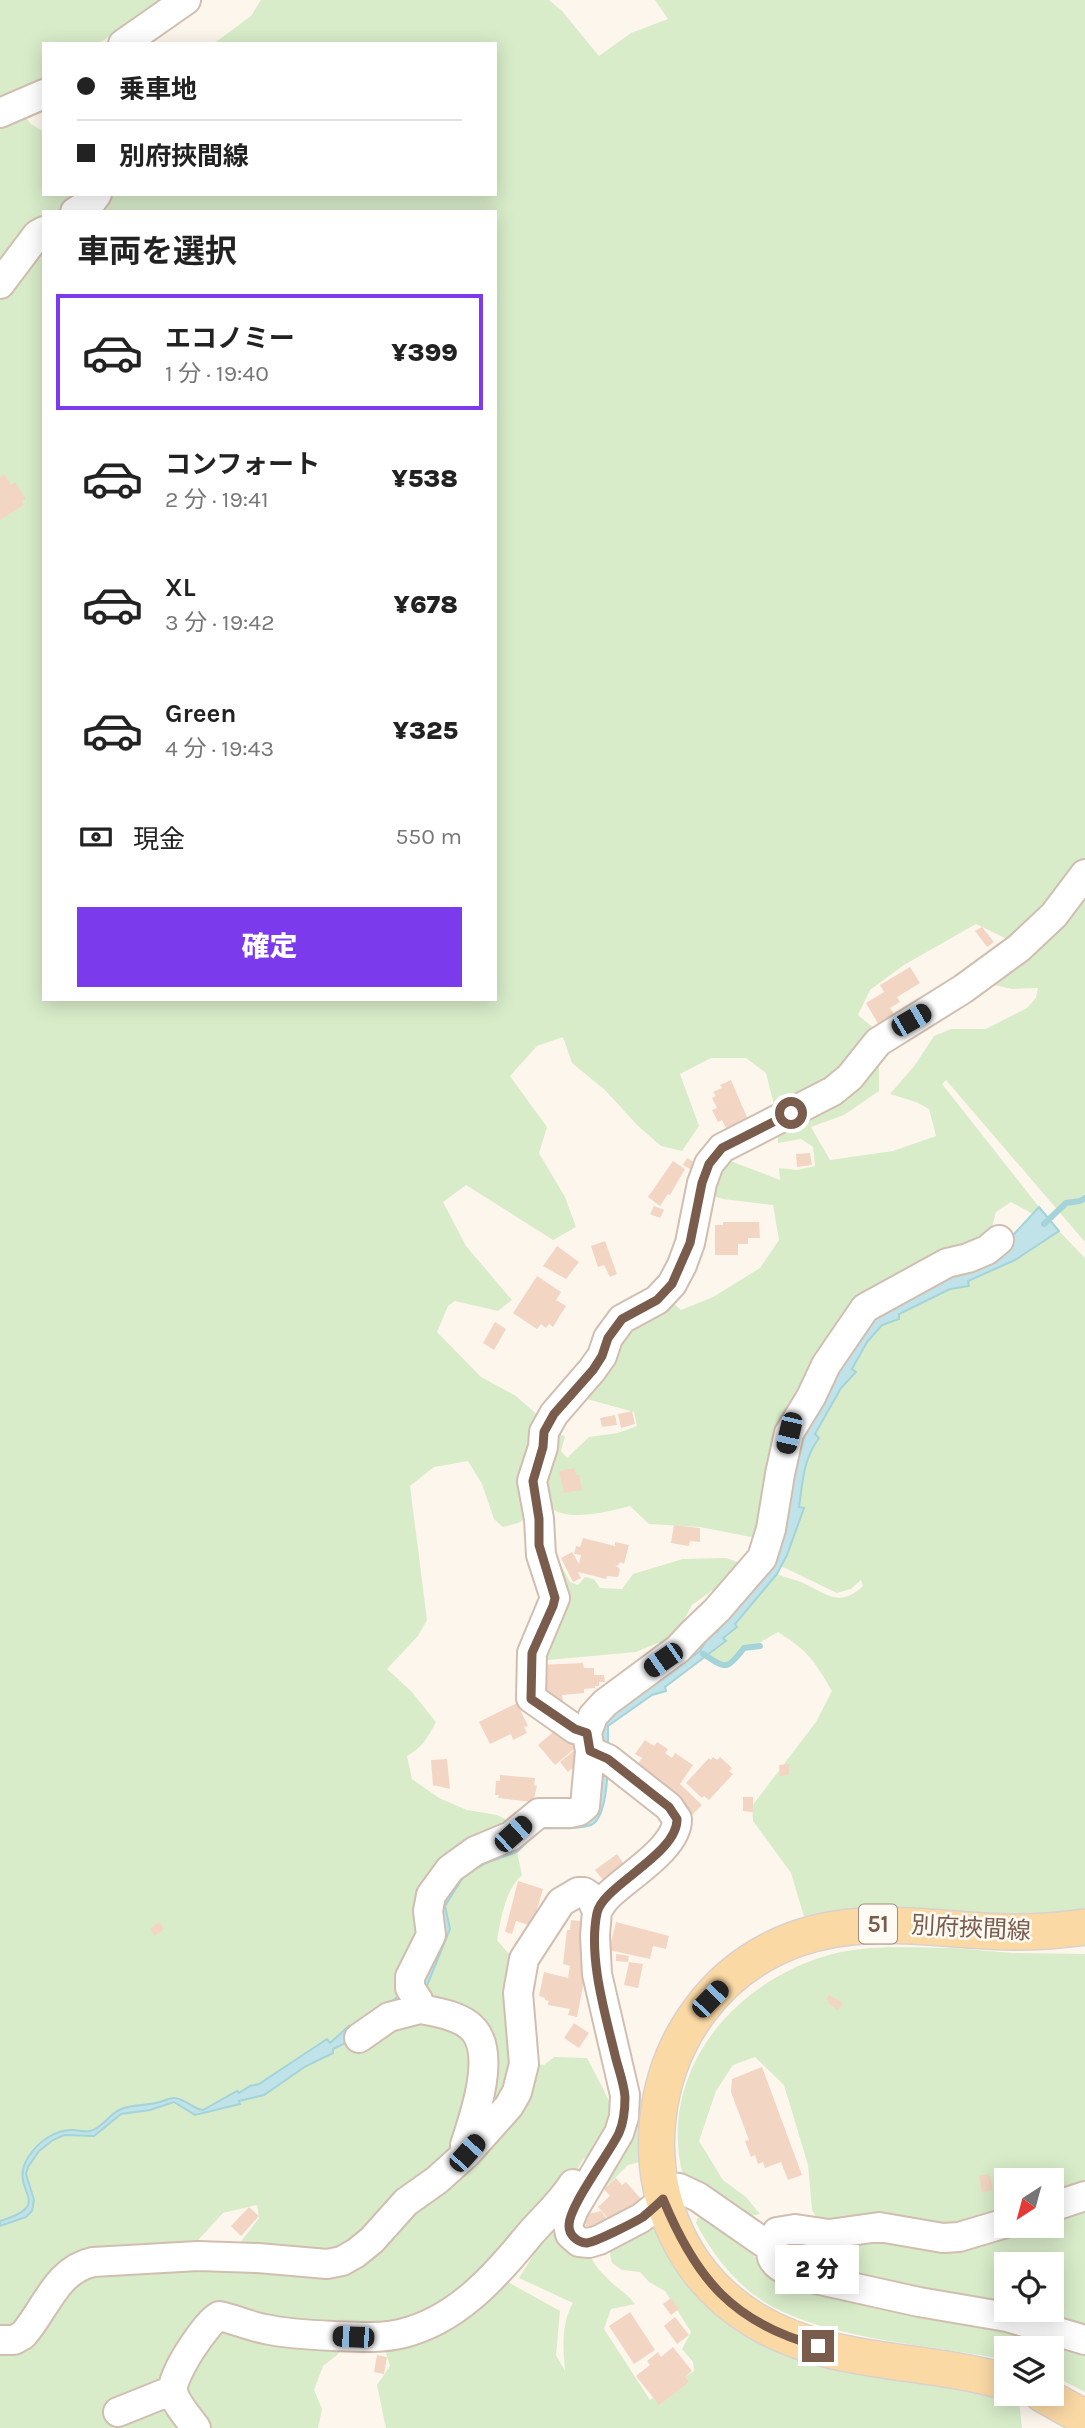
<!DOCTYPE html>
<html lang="ja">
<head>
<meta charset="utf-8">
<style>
  body { margin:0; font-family:Karla,"Noto Sans JP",sans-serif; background:#f6f6f6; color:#222; height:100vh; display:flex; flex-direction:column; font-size:26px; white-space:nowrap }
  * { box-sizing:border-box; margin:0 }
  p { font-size:23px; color:#767676 }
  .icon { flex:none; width:38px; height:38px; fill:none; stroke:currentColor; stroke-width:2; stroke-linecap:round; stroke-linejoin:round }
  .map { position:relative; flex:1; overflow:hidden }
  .sheet { position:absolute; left:42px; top:210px; width:455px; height:791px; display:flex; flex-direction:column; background:#fff; border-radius:0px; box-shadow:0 4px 18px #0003 }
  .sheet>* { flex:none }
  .top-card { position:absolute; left:42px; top:42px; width:455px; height:154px; border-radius:0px; box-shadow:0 4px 18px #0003; display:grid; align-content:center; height:154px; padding:0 35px; background:#fff }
  .needle { width:46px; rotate:216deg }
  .tools { position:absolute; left:994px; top:2168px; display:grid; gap:14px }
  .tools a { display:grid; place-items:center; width:70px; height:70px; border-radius:0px; background:#fff; box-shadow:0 4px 18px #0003; font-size:35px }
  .end { position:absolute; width:32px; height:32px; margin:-16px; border:9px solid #7a5c4d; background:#fff; box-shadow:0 0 0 4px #fff }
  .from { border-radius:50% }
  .bubble { position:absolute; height:49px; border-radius:0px; background:#fff; box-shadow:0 4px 18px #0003; font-size:23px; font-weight:800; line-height:49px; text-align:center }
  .car { position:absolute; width:21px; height:42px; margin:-21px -10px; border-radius:9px; box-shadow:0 0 5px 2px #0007; background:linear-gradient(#222 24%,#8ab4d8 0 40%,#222 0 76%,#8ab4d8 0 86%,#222 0) }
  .top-card b { display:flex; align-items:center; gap:24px; height:66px; font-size:26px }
  .top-card b+b { border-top:2px solid #e0e0e0 }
  .top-card i { width:18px; height:18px; background:#222 }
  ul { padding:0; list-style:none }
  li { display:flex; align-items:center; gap:21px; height:116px; margin:0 14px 10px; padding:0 21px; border:4px solid transparent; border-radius:0px }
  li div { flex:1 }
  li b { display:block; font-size:26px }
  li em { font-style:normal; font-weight:800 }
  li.on { border-color:#7c3aed }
  li>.icon { width:63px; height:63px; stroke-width:1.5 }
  h2 { padding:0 35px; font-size:32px; line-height:84px }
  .pay { display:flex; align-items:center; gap:18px; height:77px; padding:0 35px; font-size:26px }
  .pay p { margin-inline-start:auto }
  .primary-button { display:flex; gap:14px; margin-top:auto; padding:14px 35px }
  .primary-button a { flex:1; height:80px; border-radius:0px; background:#7c3aed; color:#fff; font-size:28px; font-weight:800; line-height:80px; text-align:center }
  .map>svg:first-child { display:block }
  .green { fill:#d8ecc9; fill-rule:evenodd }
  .water { fill:#bfe3e8; stroke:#a5d3da; stroke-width:2 }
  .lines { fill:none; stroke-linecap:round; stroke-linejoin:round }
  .stream { stroke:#a5d3da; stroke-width:6 }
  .building { fill:#f3d5c3 }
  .minor-casing { stroke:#d1beb0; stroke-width:32 }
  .major-casing { stroke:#dad1cd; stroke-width:38 }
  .minor { stroke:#fff; stroke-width:28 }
  .major { stroke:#fbd9a5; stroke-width:35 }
  .route { stroke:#7a5c4d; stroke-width:9 }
  .labels { text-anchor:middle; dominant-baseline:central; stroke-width:5; stroke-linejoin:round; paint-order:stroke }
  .shield { fill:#fffaf3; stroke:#a28b7f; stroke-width:2 }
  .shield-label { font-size:23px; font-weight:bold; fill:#7a5c4d }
  .street-label { font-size:24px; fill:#7a5c4d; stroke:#fffaf3 }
</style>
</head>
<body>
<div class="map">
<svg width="1085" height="2428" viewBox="0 0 1085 2428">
  <rect width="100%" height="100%" fill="#fdf6ec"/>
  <!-- green -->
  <path class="green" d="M0 0H163L98 44H44V78L0 99Z
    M261 0H549L562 11 599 56 631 33 668 19 655 0H1085V1242L946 1080 942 1084 1039 1207 1033 1214 1011 1202 996 1212 992 1227 993 1237 862 1305 756 1538 700 1527 649 1524 630 1506C610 1511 564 1524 548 1505 545 1501 542 1495 540 1490L557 1434 565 1436 561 1451 567 1458 589 1437 618 1433 637 1426 634 1412 576 1396 619 1331 666 1296 681 1310 713 1297 760 1268 779 1240 773 1205 723 1199 703 1193 720 1157 780 1180 779 1168 797 1170 815 1166 813 1147 801 1139 778 1143 777 1117 766 1073 746 1058H711L680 1074 699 1126 682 1151 661 1146 637 1125 605 1090 572 1063 563 1037 537 1046 510 1076 547 1127 539 1153 565 1197 576 1227 553 1240 466 1185 443 1202 466 1246 512 1300 498 1311 455 1301 448 1306 437 1332 481 1377 516 1396 542 1419 528 1518 518 1523 503 1527 494 1519 482 1484 468 1461 434 1467 410 1486 427 1620 418 1636 387 1669 411 1691 436 1722C428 1737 422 1748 407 1756L412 1779 439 1798 467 1810 497 1815 518 1826 468 1852 405 1977 474 2032 461 2146 337 2254 233 2252 259 2218 257 2205 223 2213 189 2250 120 2253 22 2325 0 2331V127L26 118 31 124 44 132V194H495V44H213L251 16ZM44 212H495V999H44ZM976 924 1007 939 1034 940 982 982 1012 989 1038 988 1036 998 1027 1008 986 1029H951L934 1036 915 1065 890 1094 916 1102 929 1109 936 1136 893 1151 830 1160 811 1127 844 1115 879 1091V1065L893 1044 858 1015 870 990 904 965Z
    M1059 1231 1085 1258V1914L806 1923 791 1873 753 1821 752 1806 816 1722 832 1691C814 1660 808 1651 778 1632L759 1643 743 1647 735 1659 720 1665 709 1655 726 1642 723 1638 737 1627 735 1625 777 1574C785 1578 795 1579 803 1583 827 1594 839 1608 863 1586L861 1580 851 1589 837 1593 781 1566 804 1508 798 1507C802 1481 803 1461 819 1438L815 1435 841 1388 856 1372 852 1369 867 1342 882 1325 899 1319V1314L950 1289 969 1286 967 1281 1015 1260Z
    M553 1550 570 1582 578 1585 585 1577 594 1579 600 1588 622 1589 633 1574 683 1559 726 1558 741 1563 723 1583 692 1605 673 1640 655 1644 636 1652 537 1661Z
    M517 1852 522 1875C505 1890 501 1919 497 1940L515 1961 516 2076 467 2142 485 2064 439 2010 426 1987 449 1929 445 1906 465 1874 471 1870Z
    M953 1948 1012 1953 1085 1954V2186L1052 2197V2180H1006V2214L971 2227 829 2223 816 2217 812 2210 808 2165 784 2085 755 2057 733 2065 716 2091 699 2141 723 2180 746 2197 760 2214 746 2217 682 2172C660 2075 727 1990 816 1959 860 1943 908 1948 953 1948Z
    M554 2057 587 2058C598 2080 609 2096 615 2119L596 2147 582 2161 563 2193 429 2320 359 2332 215 2308 164 2401 190 2428H0V2347L73 2275 355 2262 528 2063 544 2065Z
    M630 2122 643 2124 644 2161 628 2165 601 2192 584 2217 582 2232 578 2211Z
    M570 2196C579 2224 584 2257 606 2277 615 2287 626 2292 635 2304L611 2309 604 2329 650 2400 694 2371 693 2362 682 2349 691 2332 665 2291 649 2282 640 2272 622 2270 612 2263 610 2254 612 2245 650 2226 656 2227 709 2301 1019 2401 1022 2428H386L377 2385 390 2366 385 2350 525 2254 508 2282 560 2311 556 2355 565 2371C563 2348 561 2323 573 2303L519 2278Z
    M1085 2206V2332L1014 2310H1052V2264H1006V2308L791 2265 779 2248 787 2244 854 2238 981 2242 1023 2226H1052V2216Z
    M703 2216 739 2238 765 2269 981 2322 1085 2352V2392L1052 2375V2348H1006V2360C934 2345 828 2340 766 2303 735 2284 713 2255 696 2223L697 2219Z
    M212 2326 348 2341 337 2355 323 2366 314 2390 322 2409 318 2428H202L183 2384Z"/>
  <!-- water -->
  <path class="water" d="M1039 1207 1059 1231 1015 1260 968 1281 969 1286 950 1289 899 1314V1319L882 1325 867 1342 852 1369 856 1372 841 1388 815 1434 819 1438C803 1460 803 1480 799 1507L804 1508 787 1555 777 1574 735 1624 737 1627 723 1638 726 1641 665 1687 666 1691 652 1695 608 1726C608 1747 611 1817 591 1825 576 1830 556 1828 541 1828L517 1852 486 1863 465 1874 445 1906 450 1929 426 1988 356 2038 333 2049V2053L306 2066 264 2095 239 2101 240 2104 195 2115 174 2102 150 2110 121 2114 94 2136 64 2135 53 2140 39 2151 28 2167 26 2174 34 2200 32 2211 26 2217 0 2226V2221C59 2203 5 2191 29 2156 39 2141 56 2129 74 2130 81 2131 89 2133 95 2129 104 2125 111 2113 121 2109 133 2104 150 2106 163 2101 167 2100 169 2098 173 2098 184 2097 192 2109 203 2110L237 2091 239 2093 250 2086 259 2084 327 2039 330 2043 349 2026 352 2029 402 1994 433 1914 479 1852 571 1815 597 1725 700 1651 712 1630 717 1632 725 1616 729 1618 755 1586 789 1505 800 1429 805 1431 834 1381 836 1362 890 1301 1003 1246Z"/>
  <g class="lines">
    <!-- stream -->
    <path class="stream" d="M1044 1224 1066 1203 1080 1201 1085 1198
      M703 1654C725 1667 725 1673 744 1648L760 1646"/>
  </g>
  <!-- building -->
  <path class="building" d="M4 474 11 485 15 482 26 499 22 501 24 505 0 520V477Z
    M982 927 994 942 987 947 975 931Z
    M910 967 920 983 897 997 900 1002 890 1008 896 1017 880 1027 866 1003 884 992 880 985Z
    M731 1080 749 1122 728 1132 722 1120 718 1122 712 1110 717 1108 712 1098 716 1096 713 1092 722 1088 720 1085Z
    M810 1153 812 1165 797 1167 796 1154Z
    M687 1158 699 1165 695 1172 683 1165Z
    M673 1161 685 1169 670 1195 668 1194 660 1206 648 1197Z
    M654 1206 664 1210 660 1218 650 1214Z
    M723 1222H759L760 1238H748V1244H738V1255H715V1225H723Z
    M605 1241 617 1274 610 1277 604 1265 598 1267 591 1246Z
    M557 1246 579 1262 566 1279 543 1266Z
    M537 1276 561 1292 556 1300 566 1306 553 1327 549 1324 546 1328 541 1324 537 1329 513 1313Z
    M495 1322 506 1329 494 1350 483 1343Z
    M632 1411 635 1424 621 1428 618 1414Z
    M615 1415 617 1425 602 1427 600 1418Z
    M575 1468 576 1475H579L582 1490 564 1493 559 1471Z
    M674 1525 700 1528V1542L690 1541 689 1546 671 1543Z
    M583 1538 615 1546V1542L629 1545 624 1564 620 1562 618 1566 615 1565 620 1569 618 1577 607 1576 606 1579 578 1572 581 1578 573 1582 561 1558 572 1552 579 1564 581 1555 574 1554 576 1546 580 1547Z
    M583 1663 584 1668H594V1675H604L605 1682H599V1686H595V1688L584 1689V1693L562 1695 563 1702H542L539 1665Z
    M517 1703 528 1726 524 1727 527 1733 513 1740 511 1734 490 1744 479 1722Z
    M559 1727 579 1745 555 1765 538 1745Z
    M645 1740 654 1746 657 1742 668 1749 665 1753 672 1758 675 1753 693 1765 680 1784 702 1805 690 1817 636 1767 642 1758 635 1754Z
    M576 1749 584 1758 568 1772 560 1762Z
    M713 1757 717 1760 720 1757 732 1768 729 1771 733 1774 709 1800 704 1796 702 1798 686 1783 709 1758 711 1760Z
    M447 1759 450 1789 433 1785 431 1760Z
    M789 1764V1775L780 1776 779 1765Z
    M500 1775 535 1778 534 1785 537 1786 533 1802 498 1798 499 1795H495L496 1781H500Z
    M743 1797H753V1812L743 1811Z
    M617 1854 624 1864 603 1880 595 1870Z
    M518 1881 543 1889 532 1926 516 1921 512 1934 505 1932Z
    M571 1920 588 1922 582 1981H584L577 2017 568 2015 570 2009 548 2005 549 2001 545 2000V1998L539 1996 544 1972 568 1978 570 1966 563 1964 567 1930H570Z
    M159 1922 164 1929 155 1936 150 1929Z
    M616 1922 669 1936 666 1949 653 1946 650 1959 609 1950Z
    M616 1954 629 1956 628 1962 616 1961Z
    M629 1962 643 1964 638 1988 624 1985Z
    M829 1995 843 2003 838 2010 828 2003 829 2001 826 1999Z
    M574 2023 589 2033 579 2048 564 2038Z
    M762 2067 802 2175 788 2180 781 2162 765 2168 763 2162 758 2164 755 2155 751 2157 745 2141 749 2140 731 2092 732 2079Z
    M989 2174 993 2190 982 2192 979 2176Z
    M616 2178 622 2185 626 2182 641 2199 613 2224 598 2207 610 2196 604 2189Z
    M249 2207 259 2216 241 2236 231 2226Z
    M601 2211 609 2222 586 2230 585 2219H588V2214Z
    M671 2298 679 2309 671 2315 663 2304Z
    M630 2312 655 2350 634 2364 609 2326Z
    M675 2317 689 2335 677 2344 664 2326Z
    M673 2347 692 2371 685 2377 689 2382 659 2405 636 2376 650 2365 647 2361 658 2352 661 2357Z
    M377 2355 387 2357 384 2374 374 2372Z"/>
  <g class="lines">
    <defs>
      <path id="minor" d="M123 44 186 0
        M0 113 44 94
        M75 212 92 201 97 194
        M0 284 37 235 44 231
        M587 1733 593 1716 605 1703 678 1649 693 1633 717 1610 762 1558 771 1529 780 1474 789 1433 811 1397 826 1365 865 1308 947 1263 968 1258 987 1250 999 1240
        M597 1911C600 1906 603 1901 607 1897 625 1878 678 1848 677 1819L669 1807 608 1759 590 1751 587 1733 575 1729 531 1698 532 1653 555 1598 541 1555 539 1519 532 1481 543 1447 544 1432 554 1414 592 1370 602 1356 608 1338 622 1319 657 1300 672 1284 682 1265 690 1243 702 1183 709 1164 722 1148 833 1091 850 1077 878 1042 963 989 1019 948 1054 915 1085 874
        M359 2038 389 2017 420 2009
        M466 2150 465 2145C474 2117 496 2056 474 2030 462 2016 437 2012 420 2009L418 2000 410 1988V1977L431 1935 428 1911 431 1895 450 1869 475 1851 511 1836 539 1813H570L579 1811 585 1806 590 1751
        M1052 2207 1085 2196
        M1006 2223 959 2237 943 2238 879 2227 829 2234 795 2229 777 2232C766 2256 770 2263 793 2274L919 2302 1007 2317 1085 2340
        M0 2340H14L23 2335C46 2309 56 2270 93 2262L198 2256 258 2258 327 2264 342 2261 356 2253 372 2240 406 2202 437 2180 467 2153 509 2106 517 2092 524 2064 518 1993 524 1959 561 1902 578 1892H584L590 1896 597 1911 595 1936 597 1974 625 2095 624 2117 619 2133 574 2209 568 2224 570 2234 579 2242 589 2243 599 2240 641 2218 679 2188 698 2197 770 2247
        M118 2412 173 2390
        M196 2428C189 2418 174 2402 173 2390 172 2374 206 2323 219 2316 234 2319 249 2326 265 2329 287 2334 311 2335 334 2336 357 2337 381 2339 404 2333 455 2320 492 2280 525 2240 541 2220 559 2206 573 2184"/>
      <path id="major" d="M1006 2382C925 2358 831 2366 756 2321 605 2231 632 1998 796 1939 869 1913 942 1932 1016 1932 1039 1932 1062 1930 1085 1927
        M1042 2394 1085 2418"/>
    </defs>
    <!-- minor casing -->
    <use href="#minor" class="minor-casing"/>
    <!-- major casing -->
    <use href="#major" class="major-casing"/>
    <!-- minor -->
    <use href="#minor" class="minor"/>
    <!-- major -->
    <use href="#major" class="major"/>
  </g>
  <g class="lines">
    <!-- route -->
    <path class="route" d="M791 1113 722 1148 709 1164 702 1183 690 1243 672 1284 657 1300 622 1319 608 1338 602 1356 593 1370 554 1414 544 1432 543 1447 533 1481 539 1519V1545L555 1598 553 1606 532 1653 531 1699 575 1729 587 1733 590 1751 608 1759 669 1807 677 1819C678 1854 602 1886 597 1913 588 1957 605 2013 615 2055 618 2068 624 2083 625 2097 625 2109 624 2122 619 2133 609 2154 568 2207 569 2226 569 2235 577 2242 586 2243 594 2243 635 2222 643 2217 650 2211 657 2205 663 2199 696 2279 733 2323 818 2346"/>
  </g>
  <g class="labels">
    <!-- shield labels -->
    <rect class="shield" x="859" y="1904.5" width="38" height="39" rx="5"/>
    <g class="shield-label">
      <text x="878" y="1924">51</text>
    </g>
    <!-- street labels -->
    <g class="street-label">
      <text transform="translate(971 1928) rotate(3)">別府挾間線</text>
    </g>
  </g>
</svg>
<div class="tools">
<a><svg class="needle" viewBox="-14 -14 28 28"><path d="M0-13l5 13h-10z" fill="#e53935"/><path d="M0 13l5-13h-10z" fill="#767676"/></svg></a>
<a><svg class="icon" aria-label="locate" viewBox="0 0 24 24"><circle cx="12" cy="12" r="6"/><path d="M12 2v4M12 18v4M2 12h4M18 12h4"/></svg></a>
<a><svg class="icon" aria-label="layers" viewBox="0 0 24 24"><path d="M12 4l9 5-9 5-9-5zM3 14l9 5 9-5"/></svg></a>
</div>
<i class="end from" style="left:791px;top:1113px"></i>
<i class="end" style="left:818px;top:2346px"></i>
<div class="bubble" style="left:775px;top:2245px;width:84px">2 分</div>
<i class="car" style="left:911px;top:1020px;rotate:60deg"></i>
<i class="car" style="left:789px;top:1433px;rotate:193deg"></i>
<i class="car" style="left:663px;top:1660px;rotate:235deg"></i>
<i class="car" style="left:513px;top:1834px;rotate:48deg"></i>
<i class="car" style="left:710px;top:1999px;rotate:44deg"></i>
<i class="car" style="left:467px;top:2153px;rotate:42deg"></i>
<i class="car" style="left:353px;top:2337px;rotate:272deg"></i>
<div class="top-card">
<b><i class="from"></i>乗車地</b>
<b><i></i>別府挾間線</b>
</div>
<section class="sheet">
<h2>車両を選択</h2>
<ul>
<li class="on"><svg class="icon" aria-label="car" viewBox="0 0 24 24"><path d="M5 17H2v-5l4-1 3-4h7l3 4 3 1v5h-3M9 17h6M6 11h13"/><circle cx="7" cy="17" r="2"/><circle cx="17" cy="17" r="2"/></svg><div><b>エコノミー</b><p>1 分 · 19:40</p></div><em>¥399</em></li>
<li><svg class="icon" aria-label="car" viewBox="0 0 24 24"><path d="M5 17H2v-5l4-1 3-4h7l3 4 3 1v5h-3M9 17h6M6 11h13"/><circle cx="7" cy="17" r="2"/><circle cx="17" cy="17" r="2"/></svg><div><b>コンフォート</b><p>2 分 · 19:41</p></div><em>¥538</em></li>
<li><svg class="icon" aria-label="car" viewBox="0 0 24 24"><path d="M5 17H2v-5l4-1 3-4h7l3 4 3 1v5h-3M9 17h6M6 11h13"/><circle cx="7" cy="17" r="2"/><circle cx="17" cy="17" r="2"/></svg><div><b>XL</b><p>3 分 · 19:42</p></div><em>¥678</em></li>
<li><svg class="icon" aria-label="car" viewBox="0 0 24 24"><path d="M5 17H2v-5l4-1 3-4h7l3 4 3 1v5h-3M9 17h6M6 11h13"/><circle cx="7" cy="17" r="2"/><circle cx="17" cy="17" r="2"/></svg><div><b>Green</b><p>4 分 · 19:43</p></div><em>¥325</em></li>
</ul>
<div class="pay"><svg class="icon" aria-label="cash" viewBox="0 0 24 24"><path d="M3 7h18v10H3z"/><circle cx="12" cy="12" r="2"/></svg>現金<p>550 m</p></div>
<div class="primary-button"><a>確定</a></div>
</section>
</div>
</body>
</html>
